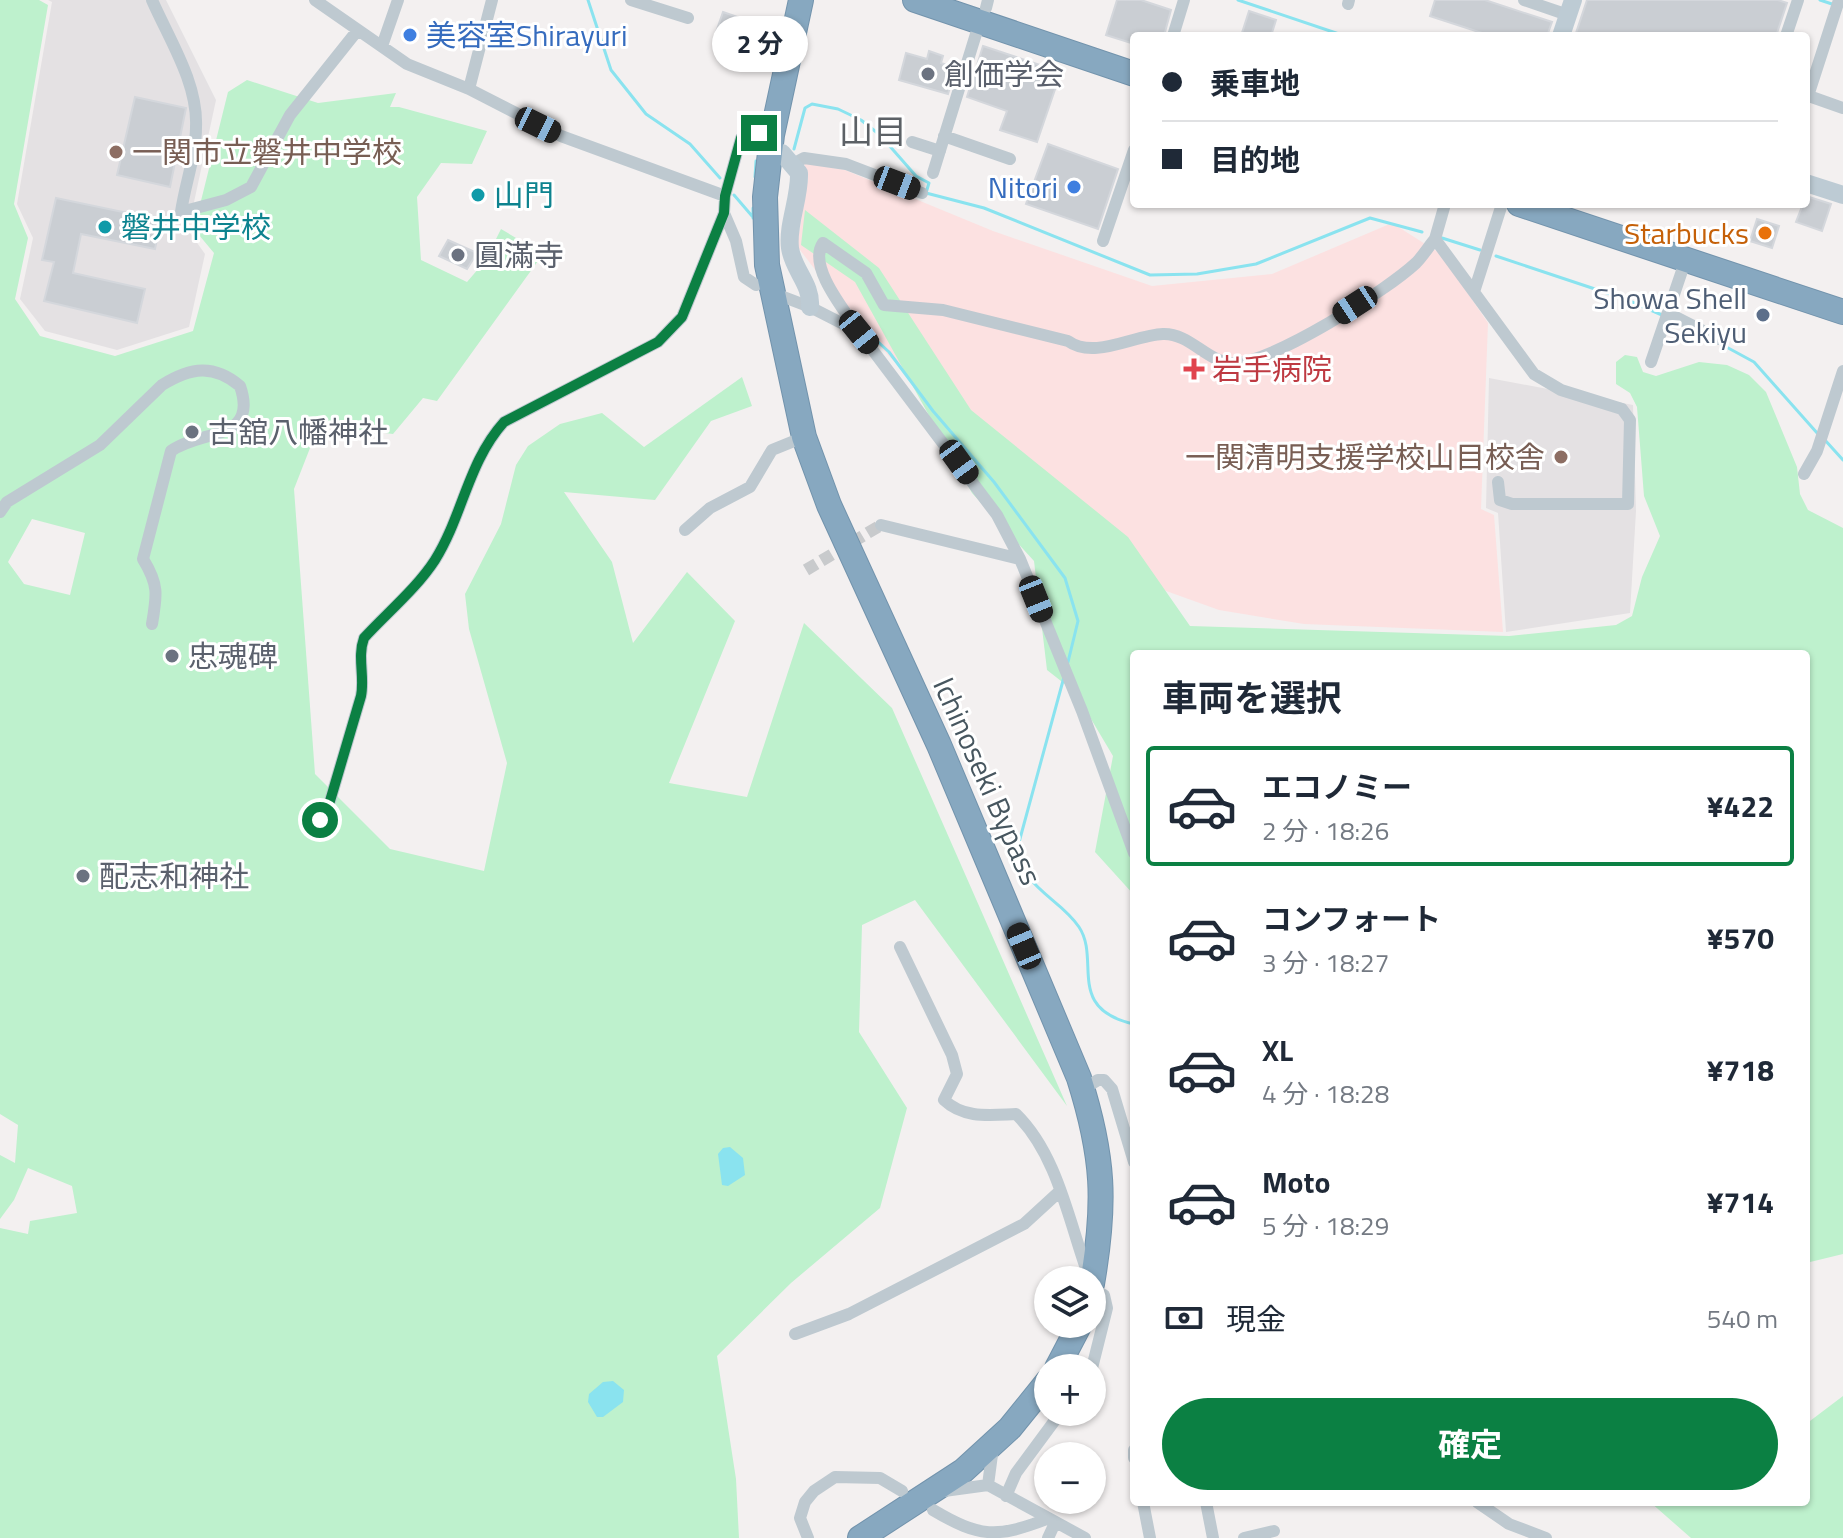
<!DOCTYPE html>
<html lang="ja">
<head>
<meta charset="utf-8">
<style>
  body { margin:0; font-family:"Titillium Web","Noto Sans JP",sans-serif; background:#f6f6f7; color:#1f2937; height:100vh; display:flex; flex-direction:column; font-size:30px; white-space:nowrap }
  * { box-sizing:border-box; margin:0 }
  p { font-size:26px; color:#747a83 }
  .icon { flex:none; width:44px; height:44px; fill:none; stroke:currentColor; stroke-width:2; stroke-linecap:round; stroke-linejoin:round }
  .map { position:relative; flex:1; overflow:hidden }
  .details { position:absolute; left:1130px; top:650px; width:680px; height:856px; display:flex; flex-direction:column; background:#fff; border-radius:8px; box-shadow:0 2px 6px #0004 }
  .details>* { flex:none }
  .guide { position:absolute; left:1130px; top:32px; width:680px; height:176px; border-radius:8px; box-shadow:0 2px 6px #0004; display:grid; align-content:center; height:176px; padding:0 32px; background:#fff }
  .controls { position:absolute; left:1034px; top:1266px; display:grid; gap:16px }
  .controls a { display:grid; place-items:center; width:72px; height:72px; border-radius:50%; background:#fff; box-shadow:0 2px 6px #0004; font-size:40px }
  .end { position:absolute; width:36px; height:36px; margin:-18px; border:10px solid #0b8043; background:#fff; box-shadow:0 0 0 4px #fff }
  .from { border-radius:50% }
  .bubble { position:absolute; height:56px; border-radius:28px; background:#fff; box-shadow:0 2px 6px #0004; font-size:26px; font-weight:700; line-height:56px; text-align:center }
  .car { position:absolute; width:24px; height:48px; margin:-24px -12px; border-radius:10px; box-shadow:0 0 6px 2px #0007; background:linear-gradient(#222 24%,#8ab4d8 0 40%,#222 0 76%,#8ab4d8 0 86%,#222 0) }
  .guide b { display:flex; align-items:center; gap:28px; height:76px; font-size:30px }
  .guide b+b { border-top:2px solid #e0e1e3 }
  .guide i { width:20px; height:20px; background:#1f2937 }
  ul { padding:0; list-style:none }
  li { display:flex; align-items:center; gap:24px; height:120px; margin:0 16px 12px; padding:0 16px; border:4px solid transparent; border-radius:8px }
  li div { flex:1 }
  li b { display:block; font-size:30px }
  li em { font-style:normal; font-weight:700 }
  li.current { border-color:#0b8043 }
  li>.icon { width:72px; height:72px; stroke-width:1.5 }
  h2 { padding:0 32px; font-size:36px; line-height:96px }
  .pay { display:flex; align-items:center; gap:20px; height:88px; padding:0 32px; font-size:30px }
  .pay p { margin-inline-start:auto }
  .primary-button { display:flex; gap:16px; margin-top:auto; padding:16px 32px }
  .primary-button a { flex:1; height:92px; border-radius:48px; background:#0b8043; color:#fff; font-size:32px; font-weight:700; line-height:92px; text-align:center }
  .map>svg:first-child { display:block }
  .education { fill:#e4e1e3 }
  .medical { fill:#fce1e1 }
  .green { fill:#bef1cd; fill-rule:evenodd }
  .water { fill:#8ae3ef }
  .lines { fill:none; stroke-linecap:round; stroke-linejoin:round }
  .stream { stroke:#8ae3ef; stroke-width:3 }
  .building { fill:#caced3; stroke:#d4d7dc; stroke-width:2 }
  .street-tunnel { stroke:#c8cacc; stroke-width:12; stroke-dasharray:12 6; stroke-linecap:butt }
  .highway-casing { stroke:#7293ac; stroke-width:26 }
  .street { stroke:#bec9d0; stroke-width:12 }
  .secondary { stroke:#bdcbd4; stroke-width:18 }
  .highway { stroke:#87a8c0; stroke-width:24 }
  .route { stroke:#0b8043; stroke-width:10 }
  .shop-dot { fill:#3f7fe0; stroke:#fff; stroke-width:3 }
  .worship-dot { fill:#6b7280; stroke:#fff; stroke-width:3 }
  .education-dot { fill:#8d6e63; stroke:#fff; stroke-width:3 }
  .culture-dot { fill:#0f9aa8; stroke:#fff; stroke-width:3 }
  .food-dot { fill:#e8710a; stroke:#fff; stroke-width:3 }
  .service-dot { fill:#5c6f8a; stroke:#fff; stroke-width:3 }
  .health-dot { fill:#e0444e; stroke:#fff; stroke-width:3 }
  .labels { text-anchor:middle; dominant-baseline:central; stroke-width:6; stroke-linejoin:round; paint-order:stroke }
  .shop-label { font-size:30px; fill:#366cbe; stroke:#fff; text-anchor:start }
  .worship-label { font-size:30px; fill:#5b616d; stroke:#fff; text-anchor:start }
  .education-label { font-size:30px; fill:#785e54; stroke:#fff; text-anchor:start }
  .culture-label { font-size:30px; fill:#0d838f; stroke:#fff; text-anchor:start }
  .food-label { font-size:30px; fill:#c56008; stroke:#fff; text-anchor:end }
  .service-label { font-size:30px; fill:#4e5e75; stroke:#fff; text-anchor:end }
  .health-label { font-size:30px; fill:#be3a42; stroke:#fff; text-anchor:start }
  .street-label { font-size:30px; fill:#47565f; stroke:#fff }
  .quarter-label { font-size:34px; fill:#5c6166; stroke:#fff }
</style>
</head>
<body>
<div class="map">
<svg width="1843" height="1538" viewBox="0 0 1843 1538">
  <rect width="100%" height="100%" fill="#f3f0f0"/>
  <!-- education -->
  <path class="education" d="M48 0H166L216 100 188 230 205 254 189 327 117 350 45 331 20 299 33 238 17 204 52 2Z
    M1489 378 1633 405 1636 511 1630 613 1506 632 1498 513 1486 508Z"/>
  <!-- medical -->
  <path class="medical" d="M804 163 845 170 993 231 1152 286 1272 274 1392 223 1441 254 1488 323 1481 509 1494 515 1503 632 1304 624 1219 610 1091 564 852 318 797 246 808 179Z"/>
  <!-- green -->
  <path class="green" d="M0 0H39L48 5 14 204 28 238 15 299 40 336 115 356 193 331 214 253 194 229 228 92 247 80 318 103 396 93 390 107H399L487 131 472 164 441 163 417 197 421 260 467 282 485 261 501 229 543 254 437 401 423 398 393 434 319 425 294 489 315 774 390 849 484 871 507 763 469 629 465 594 501 524 516 465 528 446 560 424 602 413 644 447 742 377 752 406 711 421 655 500 564 492 612 562 633 643 687 572 735 621 669 783 747 797 804 623 892 708 1067 1106 915 900 862 925 859 1032 907 1108 880 1208 791 1283 717 1356 736 1479 739 1538H0V1228L28 1234 30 1221 77 1213 72 1186 28 1168 14 1200 0 1219V1155L15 1163 18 1125 0 1114ZM32 519 85 533 70 595 24 584 8 562Z
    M805 210 879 268 971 410 1128 537 1190 626 1509 636 1616 625 1632 616 1642 577 1660 536 1644 496 1637 407 1630 393 1616 384V362L1625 355 1637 357 1643 372 1656 376 1699 362 1727 365 1749 375 1766 392 1797 467 1800 494 1808 510 1843 528V1254L1806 1263V654H1134V895L1095 852 1113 756 1075 692 1047 670 1034 561 972 493 855 282 801 245Z
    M1843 1396V1538H1691L1650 1502H1806V1424Z"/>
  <!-- water -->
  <path class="water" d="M730 1147 743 1158 745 1175 728 1186 722 1185 718 1154 723 1148Z
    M613 1381 624 1390 623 1402 603 1417H597L588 1402 589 1394 603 1382Z"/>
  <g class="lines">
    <!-- stream -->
    <path class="stream" d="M588 0 611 70 646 114 690 144 720 178
      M1238 0 1345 36
      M1820 0 1832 4
      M794 149 805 108 812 104 838 109 861 120 880 135 916 176 929 183 926 193 984 208 1150 275 1197 274 1256 264 1370 218 1422 232
      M755 177 756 161
      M734 195 752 216
      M753 218V208
      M1442 238 1480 250
      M1496 256 1625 299 1662 315
      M861 326 889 352 933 411 994 482 1065 578 1078 621 1068 662
      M1719 343 1754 362 1818 434
      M1824 439 1843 460
      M1064 677 1018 846C1020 888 1059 897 1079 927 1101 960 1065 1009 1134 1024"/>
  </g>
  <!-- building -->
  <path class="building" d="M1117 0H1141L1171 10 1164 36H1134V44L1106 35Z
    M1435 0H1485L1552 22 1547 36H1491L1430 16Z
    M1587 0H1778L1787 3 1776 36H1575Z
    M1249 11 1276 20 1271 36H1241Z
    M723 12 743 19 736 42 715 35Z
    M983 46 1061 72 1037 142 1000 130 1007 111 967 97Z
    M929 51 943 56 941 63 956 68 948 94 899 80 906 53 927 59Z
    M135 97 186 108 170 187 117 175Z
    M1048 144 1118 169 1098 229 1026 204Z
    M1806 196 1831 204 1822 231 1796 222 1803 204H1806Z
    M56 198 161 220 155 249 81 234 73 273 145 289 137 323 44 301 54 262 42 260Z
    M1757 219 1779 226 1772 248 1750 241Z
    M448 240 477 253 467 269 439 256Z"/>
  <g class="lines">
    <!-- street-tunnel -->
    <path class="street-tunnel" d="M806 570 881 525"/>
    <defs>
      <path id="highway" d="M801 0 772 135 765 197 767 265 804 437 829 505 939 745 1079 1078C1104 1157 1106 1203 1092 1284
        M915 0 1134 74
        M1519 204 1843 312
        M1057 1368 1080 1324
        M860 1538 963 1471 1010 1428 1048 1381"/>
    </defs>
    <!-- highway casing -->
    <use href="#highway" class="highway-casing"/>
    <!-- street -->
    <path class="street" d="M152 0C169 39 198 83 196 127 196 156 185 184 181 212L226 200 251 187 290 115 357 31
      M315 0 407 64 469 89 561 136 725 196
      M631 0 688 18
      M1524 0 1568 15
      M1348 4 1349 0
      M986 8 988 0
      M1173 36 1184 0
      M1786 36 1798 0
      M382 46 398 0
      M469 89 492 0
      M1806 95 1843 108
      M1808 96 1839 0
      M944 136 1010 159
      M912 142 940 151
      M791 165 804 158 846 164 922 193
      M933 173 980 21
      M1445 204 1435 239 1534 374 1561 390 1622 409 1630 420 1628 504H1512L1500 500 1498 482
      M724 213 736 241 744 277 756 285
      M1103 241 1134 150
      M1474 292 1502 204
      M781 296 810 307 859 332 997 515 1020 559 1082 711 1134 853
      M1668 313 1719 339
      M859 332C845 311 807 266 823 243L866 273 884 305 943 310 1068 341C1094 360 1134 335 1163 334 1191 333 1208 364 1235 363 1275 361 1386 291 1416 263 1423 256 1429 246 1435 239
      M1651 362 1686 259
      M1804 474 1817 451 1843 371
      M0 512 7 502 100 445 162 385C191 367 214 364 240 386 259 441 202 429 171 451L143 559C159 585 157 595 152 624
      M881 525 1020 559
      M685 530 710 508 750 487 772 450 804 437
      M320 820 330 801 361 696C365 677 357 657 364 638 387 613 417 588 435 560 463 515 468 462 504 422L658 342 682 317 724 213 725 196 741 138 752 132 772 135
      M900 947 952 1055 957 1074 944 1100C964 1119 990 1115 1016 1114 1058 1155 1069 1223 1089 1277
      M1083 1089 1098 1080H1104L1112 1089 1134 1162
      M1092 1290 1104 1295 1107 1308 1092 1368
      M795 1334 849 1314 1024 1224 1060 1191
      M993 1447 988 1485 1085 1538
      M1134 1450V1458
      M944 1491 988 1485
      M1006 1496 1016 1473 1061 1412
      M1143 1502 1150 1538
      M1206 1502 1213 1538
      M1477 1502 1509 1524 1546 1538
      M933 1510C980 1538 997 1538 1047 1519
      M808 1538 800 1518 805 1502 814 1491 835 1477 880 1478 902 1491
      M1048 1538 1055 1523
      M1244 1538 1274 1531"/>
    <!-- secondary -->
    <path class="secondary" d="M1561 36 1573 0
      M782 153 799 173C800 198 787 224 790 248 793 270 812 284 810 307
      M1806 183 1843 195"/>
    <!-- highway -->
    <use href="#highway" class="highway"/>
  </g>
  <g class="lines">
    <!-- route -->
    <path class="route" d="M320 820 330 801 361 696C365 677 357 657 364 638 387 613 417 588 435 560 463 515 468 462 504 422L658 342 682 317 724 213 725 196 741 138 752 132 759 133"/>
  </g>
  <!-- markers -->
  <g class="shop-dot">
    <circle cx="410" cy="35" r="8"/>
    <circle cx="1074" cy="187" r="8"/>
  </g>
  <g class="worship-dot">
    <circle cx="928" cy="74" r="8"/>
    <circle cx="458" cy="255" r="8"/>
    <circle cx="192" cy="432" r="8"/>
    <circle cx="172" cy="656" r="8"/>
    <circle cx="83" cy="876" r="8"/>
  </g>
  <g class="education-dot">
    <circle cx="116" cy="152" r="8"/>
    <circle cx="1561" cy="457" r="8"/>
  </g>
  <g class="culture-dot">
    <circle cx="478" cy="195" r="8"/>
    <circle cx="105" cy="227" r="8"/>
  </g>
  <circle class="food-dot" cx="1765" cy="233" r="8"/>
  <circle class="service-dot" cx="1763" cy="315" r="8"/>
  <path class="health-dot" d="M1190 357h8v8h8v8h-8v8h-8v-8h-8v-8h8z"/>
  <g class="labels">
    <!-- shop labels -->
    <g class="shop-label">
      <text x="426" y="35">美容室Shirayuri</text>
      <text x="1058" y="187" text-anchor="end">Nitori</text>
    </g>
    <!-- worship labels -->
    <g class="worship-label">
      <text x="944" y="74">創価学会</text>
      <text x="474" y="255">圓滿寺</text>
      <text x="208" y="432">古舘八幡神社</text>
      <text x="188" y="656">忠魂碑</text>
      <text x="99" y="876">配志和神社</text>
    </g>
    <!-- education labels -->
    <g class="education-label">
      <text x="132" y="152">一関市立磐井中学校</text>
      <text x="1545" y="457" text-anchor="end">一関清明支援学校山目校舎</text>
    </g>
    <!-- culture labels -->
    <g class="culture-label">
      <text x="494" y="195">山門</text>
      <text x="121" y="227">磐井中学校</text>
    </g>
    <!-- food labels -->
    <g class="food-label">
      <text x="1749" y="233">Starbucks</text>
    </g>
    <!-- service labels -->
    <g class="service-label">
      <text x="1747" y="298">Showa Shell<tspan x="1747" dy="34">Sekiyu</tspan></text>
    </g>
    <!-- health labels -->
    <g class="health-label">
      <text x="1212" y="369">岩手病院</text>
    </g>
    <!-- street labels -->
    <g class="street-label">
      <text transform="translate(988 781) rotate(66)">Ichinoseki Bypass</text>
    </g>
    <!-- quarter labels -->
    <g class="quarter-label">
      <text x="873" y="131">山目</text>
    </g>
  </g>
</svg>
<div class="controls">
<a><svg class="icon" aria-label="layers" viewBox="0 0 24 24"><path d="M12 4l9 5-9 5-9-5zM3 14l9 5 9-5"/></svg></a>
<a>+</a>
<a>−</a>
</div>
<i class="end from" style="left:320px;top:820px"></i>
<i class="end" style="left:759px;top:133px"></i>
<div class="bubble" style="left:712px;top:16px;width:96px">2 分</div>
<i class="car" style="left:538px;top:125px;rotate:116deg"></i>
<i class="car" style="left:897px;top:183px;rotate:111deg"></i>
<i class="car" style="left:1355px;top:305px;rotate:237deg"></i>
<i class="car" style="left:859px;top:332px;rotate:141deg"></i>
<i class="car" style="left:959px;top:462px;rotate:144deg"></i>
<i class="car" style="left:1036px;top:599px;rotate:158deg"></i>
<i class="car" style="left:1024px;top:946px;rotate:337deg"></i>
<div class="guide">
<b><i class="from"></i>乗車地</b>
<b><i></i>目的地</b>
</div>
<section class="details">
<h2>車両を選択</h2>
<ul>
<li class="current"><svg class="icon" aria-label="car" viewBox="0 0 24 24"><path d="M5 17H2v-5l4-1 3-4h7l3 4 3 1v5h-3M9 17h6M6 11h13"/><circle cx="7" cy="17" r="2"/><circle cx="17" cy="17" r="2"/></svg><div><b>エコノミー</b><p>2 分 · 18:26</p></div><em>¥422</em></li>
<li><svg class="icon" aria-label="car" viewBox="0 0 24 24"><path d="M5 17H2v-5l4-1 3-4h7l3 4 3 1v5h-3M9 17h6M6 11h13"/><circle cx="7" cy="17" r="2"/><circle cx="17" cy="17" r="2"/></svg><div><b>コンフォート</b><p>3 分 · 18:27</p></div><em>¥570</em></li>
<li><svg class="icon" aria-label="car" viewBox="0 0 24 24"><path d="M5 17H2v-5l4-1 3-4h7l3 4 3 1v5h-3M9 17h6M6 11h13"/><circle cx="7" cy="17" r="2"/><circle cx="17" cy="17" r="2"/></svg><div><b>XL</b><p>4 分 · 18:28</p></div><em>¥718</em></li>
<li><svg class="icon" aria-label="car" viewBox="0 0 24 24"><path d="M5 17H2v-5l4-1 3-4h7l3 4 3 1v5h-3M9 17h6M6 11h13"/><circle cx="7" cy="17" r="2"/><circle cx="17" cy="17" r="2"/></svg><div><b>Moto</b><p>5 分 · 18:29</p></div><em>¥714</em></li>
</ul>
<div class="pay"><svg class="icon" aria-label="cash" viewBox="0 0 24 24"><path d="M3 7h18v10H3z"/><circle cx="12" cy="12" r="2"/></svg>現金<p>540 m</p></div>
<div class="primary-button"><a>確定</a></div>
</section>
</div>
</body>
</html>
